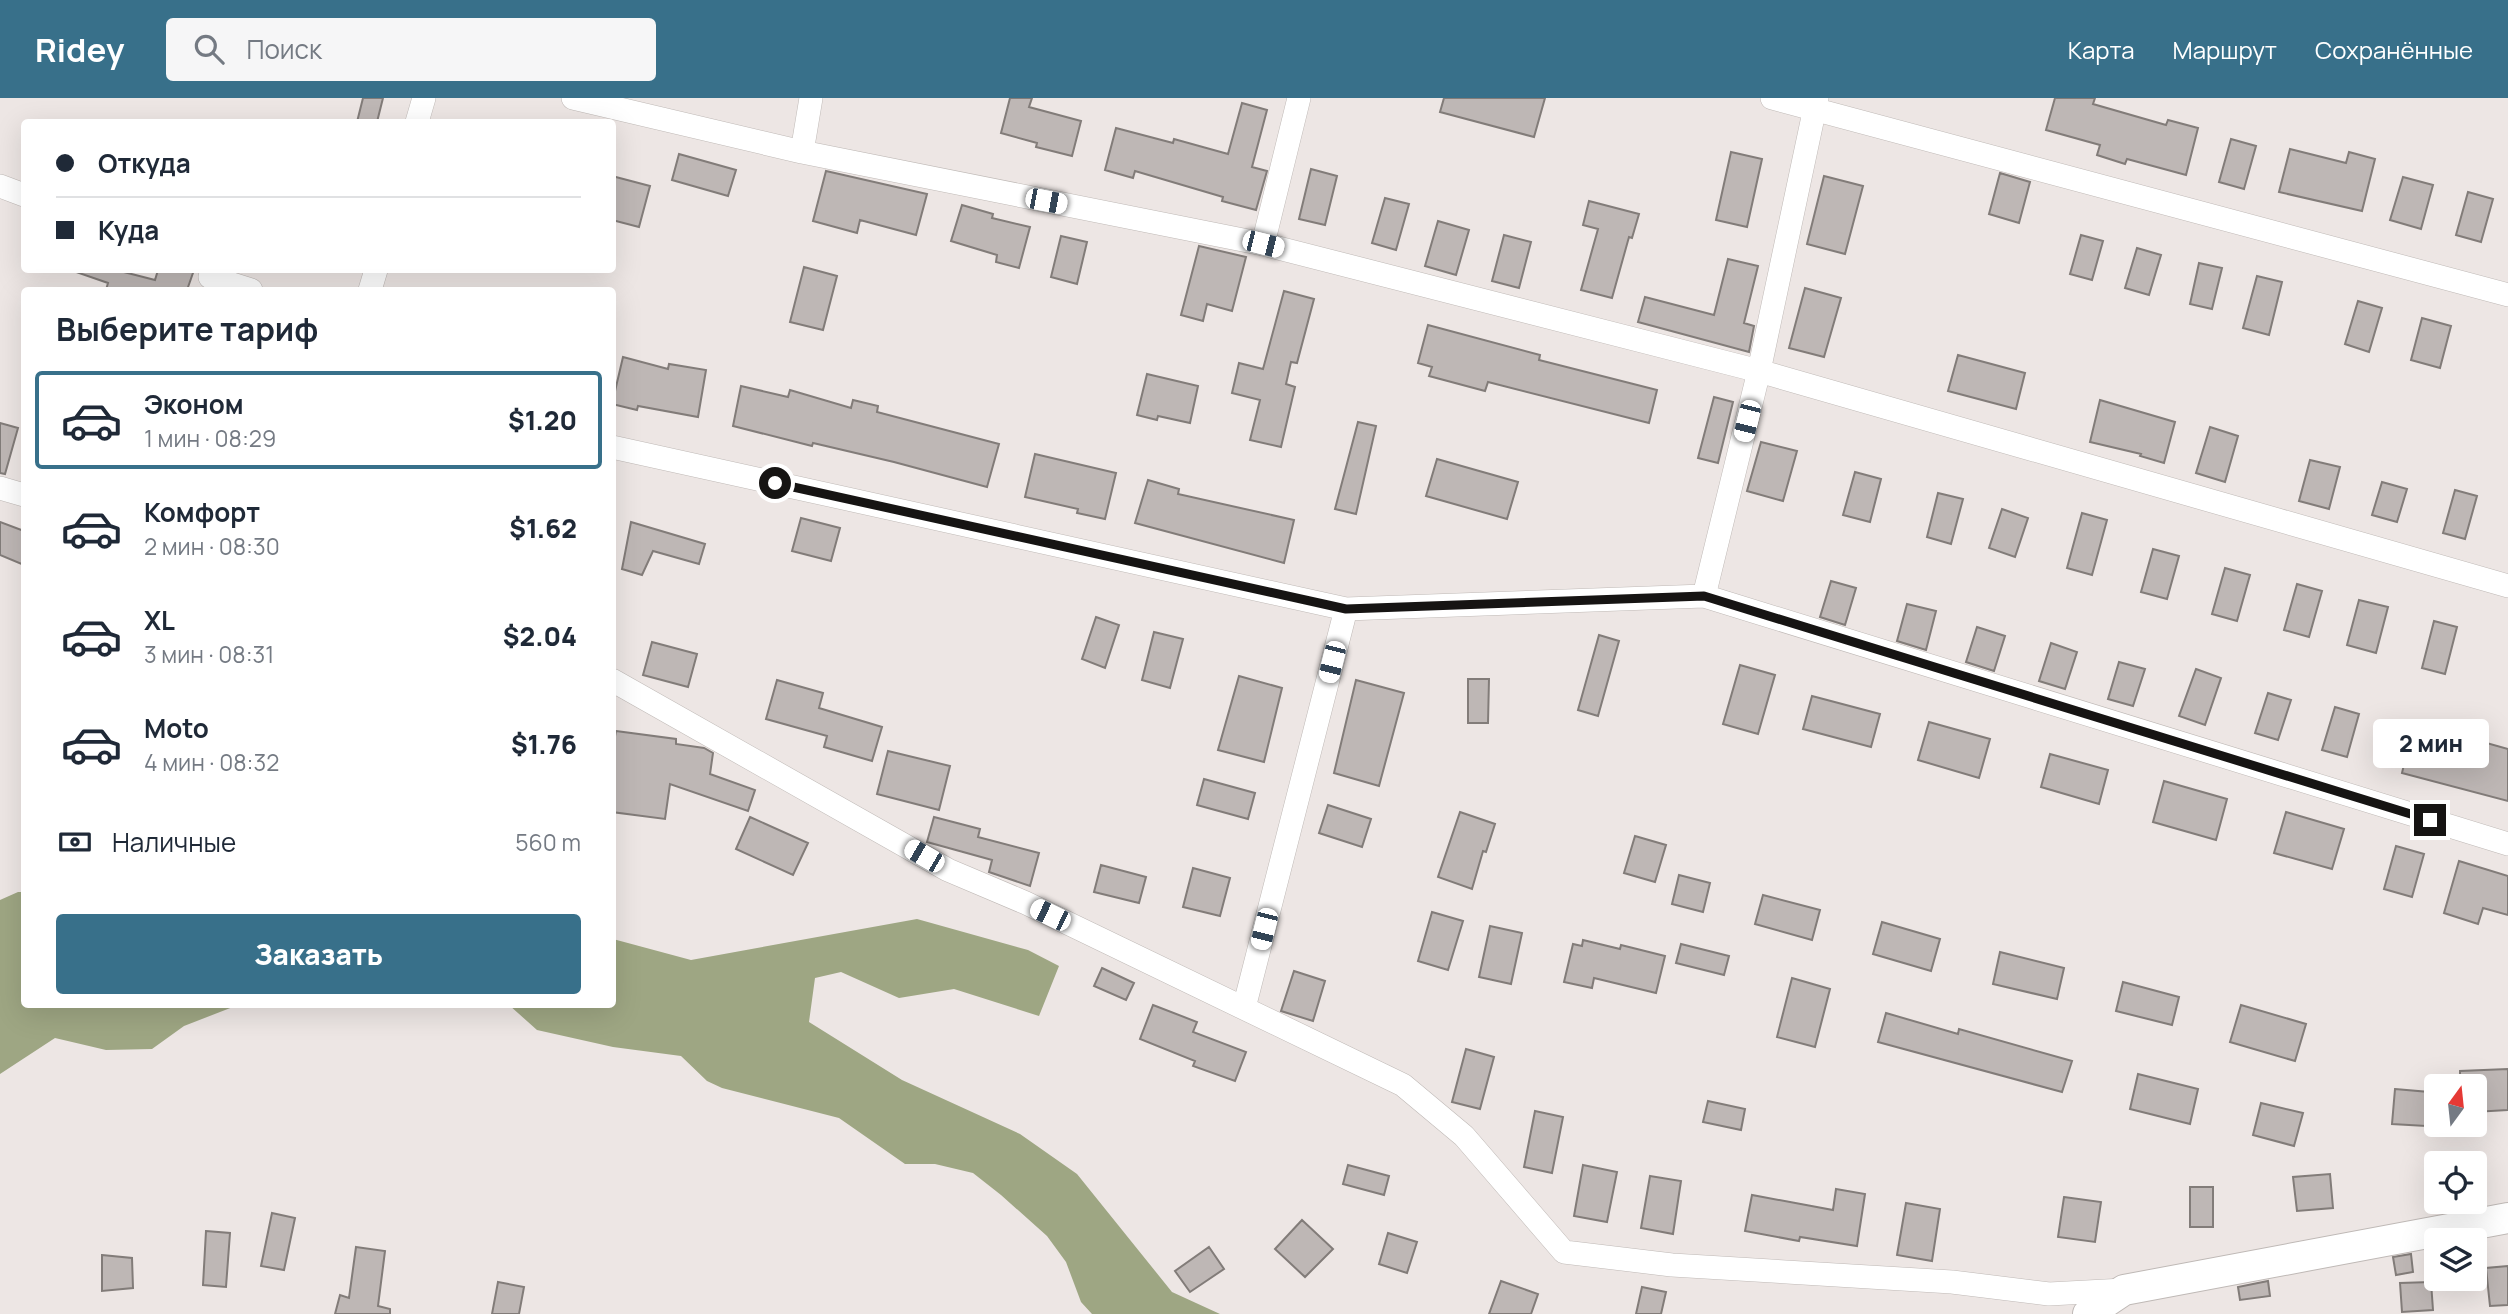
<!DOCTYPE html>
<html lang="ru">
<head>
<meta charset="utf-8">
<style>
  body { margin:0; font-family:Manrope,sans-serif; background:#f6f6f7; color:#1f2937; height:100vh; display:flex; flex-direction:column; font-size:26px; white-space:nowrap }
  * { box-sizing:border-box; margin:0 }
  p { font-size:23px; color:#747a83 }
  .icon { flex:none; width:38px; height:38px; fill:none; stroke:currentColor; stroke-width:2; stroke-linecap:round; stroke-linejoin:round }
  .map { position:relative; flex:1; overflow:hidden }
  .sheet { position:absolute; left:21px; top:189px; width:595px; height:721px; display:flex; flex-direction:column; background:#fff; border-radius:7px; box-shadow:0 7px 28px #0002 }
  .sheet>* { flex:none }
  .banner { position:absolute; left:21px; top:21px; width:595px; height:154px; border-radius:7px; box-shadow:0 7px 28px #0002; display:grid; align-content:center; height:154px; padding:0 35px; background:#fff }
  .needle { width:46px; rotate:15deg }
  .tools { position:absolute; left:2424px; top:976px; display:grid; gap:14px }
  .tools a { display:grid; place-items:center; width:63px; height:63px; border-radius:7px; background:#fff; box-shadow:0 7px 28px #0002; font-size:35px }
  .end { position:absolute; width:32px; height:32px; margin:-16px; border:9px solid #161413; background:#fff; box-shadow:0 0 0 4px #fff }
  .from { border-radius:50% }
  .bubble { position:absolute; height:49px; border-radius:7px; background:#fff; box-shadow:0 7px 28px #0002; font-size:23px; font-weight:800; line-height:49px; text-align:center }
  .car { position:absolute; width:21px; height:42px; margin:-21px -10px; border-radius:9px; box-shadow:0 0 5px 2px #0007; background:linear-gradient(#fff 24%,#345 0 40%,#fff 0 76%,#345 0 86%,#fff 0) }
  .banner b { display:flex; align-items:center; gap:24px; height:66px; font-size:26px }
  .banner b+b { border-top:2px solid #e0e1e3 }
  .banner i { width:18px; height:18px; background:#1f2937 }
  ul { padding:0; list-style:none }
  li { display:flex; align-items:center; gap:21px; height:98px; margin:0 14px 10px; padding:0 21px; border:4px solid transparent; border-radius:7px }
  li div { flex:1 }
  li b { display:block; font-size:26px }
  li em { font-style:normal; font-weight:800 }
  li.current { border-color:#38708a }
  li>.icon { width:63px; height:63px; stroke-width:1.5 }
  h2 { padding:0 35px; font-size:32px; line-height:84px }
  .pay { display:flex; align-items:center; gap:18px; height:77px; padding:0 35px; font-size:26px }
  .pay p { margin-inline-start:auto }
  .primary-button { display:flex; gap:14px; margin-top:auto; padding:14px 35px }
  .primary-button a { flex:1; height:80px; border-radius:7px; background:#38708a; color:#fff; font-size:28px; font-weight:800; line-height:80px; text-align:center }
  header { display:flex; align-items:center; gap:42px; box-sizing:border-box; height:98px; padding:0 35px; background:#38708a; color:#fff }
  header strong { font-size:33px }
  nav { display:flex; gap:38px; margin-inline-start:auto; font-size:24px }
  .search { width:490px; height:63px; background:#f6f6f7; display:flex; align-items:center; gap:18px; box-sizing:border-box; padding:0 24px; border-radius:7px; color:#747a83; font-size:26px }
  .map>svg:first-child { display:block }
  .forest { fill:#9ea683 }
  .building { fill:#beb7b5; stroke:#827c79; stroke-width:2 }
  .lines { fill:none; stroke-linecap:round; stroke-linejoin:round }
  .minor-casing { stroke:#bfb9b6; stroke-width:24 }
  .tertiary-casing { stroke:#bfb9b6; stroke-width:32 }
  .minor { stroke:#fff; stroke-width:23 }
  .tertiary { stroke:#fff; stroke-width:30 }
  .route { stroke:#161413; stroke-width:9 }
</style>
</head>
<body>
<header>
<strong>Ridey</strong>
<div class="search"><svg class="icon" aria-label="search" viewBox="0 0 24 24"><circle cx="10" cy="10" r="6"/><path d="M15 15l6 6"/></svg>Поиск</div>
<nav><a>Карта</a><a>Маршрут</a><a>Сохранённые</a></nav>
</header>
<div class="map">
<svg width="2508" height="1216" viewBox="0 0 2508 1216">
  <rect width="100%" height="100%" fill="#ede6e4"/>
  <!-- forest -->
  <path class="forest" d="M18 794H24V906L238 907 184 928 152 951 106 952 55 940 0 976V802Z
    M917 821 1028 852 1059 868 1039 918 954 891 899 900 841 874 815 880 809 924 902 982 1020 1036 1077 1076 1172 1194 1220 1216H1092L1081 1204 1066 1164 1047 1138 1001 1097 973 1075 935 1066H905L839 1020 722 990 707 983 681 958 613 949 537 932 509 907 612 906 613 841 691 862Z"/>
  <!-- building -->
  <path class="building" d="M363 0H383L377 24H357Z
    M1010 0H1032L1029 9 1081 23 1072 58 1036 49 1037 45 1001 35Z
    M1444 0H1545L1534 39 1440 14Z
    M2055 0H2095L2093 6 2166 27 2168 22 2198 30 2186 77 2127 61 2125 66 2097 57 2100 47 2046 32Z
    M1242 5 1267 12 1252 69 1267 73 1256 112 1222 103 1223 99 1135 73 1133 80 1105 72 1116 30 1173 45 1174 41 1228 56Z
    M2231 41 2256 48 2244 91 2219 84Z
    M2290 51 2346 65 2349 54 2375 61 2362 113 2279 94Z
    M1731 54 1762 61 1747 129 1716 122Z
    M679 56 736 72 728 98 672 82Z
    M1311 71 1337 78 1325 127 1299 121Z
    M826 73 927 96 916 137 860 122 857 135 813 123Z
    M2000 75 2030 84 2019 125 1989 116Z
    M612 78 650 88 639 129 612 122Z
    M1824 78 1863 88 1845 156 1807 146Z
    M2403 79 2433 87 2421 131 2390 122Z
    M2468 94 2493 101 2481 144 2456 137Z
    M1385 100 1409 106 1396 152 1372 145Z
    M1589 103 1639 116 1632 140 1629 139 1612 200 1581 192 1598 131 1583 127Z
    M962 107 993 116 992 120 1030 129 1019 170 996 164 997 157 951 143Z
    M1438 123 1469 132 1456 177 1425 168Z
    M1504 137 1531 144 1519 190 1492 183Z
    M2081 137 2103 143 2092 182 2070 176Z
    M1061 138 1087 144 1077 186 1051 179Z
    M1199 148 1246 159 1232 213 1207 206 1203 223 1181 217Z
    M2137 150 2161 157 2149 197 2125 190Z
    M1728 161 1758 168 1744 225 1754 228 1749 254 1638 224 1645 199 1714 217Z
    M2199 165 2222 170 2212 211 2190 206Z
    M804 169 837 178 823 232 790 224Z
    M77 172H116L155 182 158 172H194L187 192H106L108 185 76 174Z
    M2257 178 2282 184 2269 237 2243 230Z
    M1805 190 1841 200 1824 259 1789 250Z
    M1284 193 1314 201 1297 265 1291 264 1286 286 1295 289 1281 349 1250 342 1260 302 1232 295 1239 265 1263 271Z
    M2358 203 2382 210 2369 254 2345 246Z
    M2422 220 2451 228 2440 270 2411 262Z
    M1428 227 1540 257 1539 262 1657 292 1649 325 1488 284 1485 293 1429 278 1432 269 1418 265Z
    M1958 257 2025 275 2016 311 1948 293Z
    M623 259 668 271 669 266 706 272 698 319 638 308 637 312 612 306Z
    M1147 276 1198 288 1190 325 1158 318 1157 322 1137 317Z
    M741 288 788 299 790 292 851 310 853 302 878 308 877 314 999 346 987 389 894 364 813 345 812 348 733 328Z
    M1714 299 1733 304 1718 365 1698 360Z
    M2100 302 2175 324 2164 365 2140 358 2141 356 2090 344Z
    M1358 324 1376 328 1356 416 1335 411Z
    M0 325 18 330 5 376 0 375Z
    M2210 329 2238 338 2225 384 2196 375Z
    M1761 344 1797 353 1783 403 1747 393Z
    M1035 356 1116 375 1105 421 1077 415 1078 411 1025 399Z
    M1437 361 1518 384 1507 421 1426 398Z
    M2310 362 2340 369 2329 411 2299 403Z
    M1855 374 1881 381 1870 424 1843 417Z
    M1148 382 1179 391 1178 396 1294 422 1284 465 1135 425Z
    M2382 384 2407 391 2397 424 2372 417Z
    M2455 392 2477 398 2465 441 2443 435Z
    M1938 395 1963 401 1951 446 1927 439Z
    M2002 411 2028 420 2015 459 1989 450Z
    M2082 415 2107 422 2092 477 2067 470Z
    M801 420 840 430 831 463 792 453Z
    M0 424 24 433V467L0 457Z
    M631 424 705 446 699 466 653 453 642 477 622 471Z
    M2153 451 2179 458 2167 501 2141 494Z
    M2225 470 2250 477 2237 523 2212 516Z
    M1831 483 1856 490 1845 527 1820 519Z
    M2297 486 2322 493 2309 539 2284 532Z
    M2359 502 2388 509 2376 555 2347 547Z
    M1907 506 1936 513 1926 552 1897 543Z
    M1096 519 1119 527 1105 570 1082 561Z
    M2434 523 2457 529 2445 576 2422 570Z
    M1977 529 2005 538 1994 573 1966 564Z
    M1154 534 1183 541 1170 590 1142 582Z
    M1599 537 1619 543 1598 618 1578 612Z
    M652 544 697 556 688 589 643 577Z
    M2051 545 2077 554 2065 591 2039 583Z
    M2119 564 2145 571 2133 608 2108 601Z
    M1740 567 1775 577 1758 636 1723 626Z
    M2196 571 2221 580 2205 627 2179 618Z
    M1239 578 1282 590 1264 664 1218 652Z
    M1468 581H1489L1488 625H1468Z
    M777 582 823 595 819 610 882 629 872 663 824 649 827 638 766 621Z
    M1356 582 1404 595 1379 688 1334 675Z
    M2268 595 2291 602 2278 642 2255 635Z
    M1812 598 1880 616 1871 649 1803 631Z
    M2335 609 2359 616 2347 659 2322 652Z
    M1929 624 1990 641 1979 680 1918 662Z
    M2412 632 2468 646 2469 640 2508 651V703L2402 675Z
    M616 633 676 641V646L704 650 713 655 710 676 755 692 748 713 670 686 665 721 612 714V654Z
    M888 653 950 668 939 712 877 696Z
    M2050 656 2108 672 2099 706 2041 689Z
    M1204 681 1255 695 1248 721 1197 707Z
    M2164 683 2227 701 2216 742 2153 724Z
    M1328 707 1371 721 1362 749 1319 735Z
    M1460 714 1495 726 1486 754 1483 753 1472 791 1438 779Z
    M2286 714 2344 731 2332 771 2274 755Z
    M750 719 808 745 793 777 736 751Z
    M934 719 980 731 978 739 1039 755 1030 788 989 774 992 762 927 744Z
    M1635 738 1666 747 1655 784 1624 775Z
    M2396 748 2424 756 2412 799 2384 791Z
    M2459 763 2508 778V817L2483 810 2478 826 2444 815Z
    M1101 767 1146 779 1139 805 1094 794Z
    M1193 770 1230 780 1220 818 1183 809Z
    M1679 777 1710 785 1703 814 1672 806Z
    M1763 797 1820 812 1812 842 1755 826Z
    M1432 814 1463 823 1448 872 1418 863Z
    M1882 824 1940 841 1931 873 1873 856Z
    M1490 828 1522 835 1511 886 1479 879Z
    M1583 842 1620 851 1621 847 1665 858 1656 895 1594 880 1592 890 1564 884 1573 846 1582 848Z
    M1681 846 1729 858 1724 877 1676 865Z
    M2000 854 2064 870 2057 901 1993 886Z
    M1102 870 1134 885 1126 902 1094 888Z
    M1294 873 1325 883 1313 923 1281 913Z
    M1792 880 1830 891 1815 949 1777 939Z
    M2123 884 2179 899 2172 927 2116 913Z
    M1153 907 1197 924 1193 934 1246 954 1235 983 1193 968 1195 963 1140 941Z
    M2241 907 2306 926 2295 963 2230 944Z
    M1886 915 1958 936 1959 931 2072 963 2062 994 1878 944Z
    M1466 951 1494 959 1480 1011 1452 1004Z
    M2508 971V1012L2474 1014V989H2460V973Z
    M2138 976 2198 991 2190 1026 2130 1011Z
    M2395 991 2429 994 2426 1028 2392 1026Z
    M1708 1003 1745 1011 1741 1032 1703 1024Z
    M2261 1005 2303 1015 2294 1048 2253 1037Z
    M1535 1013 1563 1019 1552 1075 1524 1069Z
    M1348 1067 1389 1078 1384 1097 1343 1086Z
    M1583 1067 1617 1074 1607 1124 1574 1118Z
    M2330 1076 2333 1110 2297 1113 2293 1079Z
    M1650 1078 1681 1083 1673 1136 1641 1130Z
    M2190 1089H2213V1129H2190Z
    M1836 1091 1865 1096 1857 1148 1800 1139 1799 1143 1745 1133 1752 1097 1833 1112Z
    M2064 1099 2101 1104 2095 1144 2058 1139Z
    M1906 1105 1940 1111 1932 1163 1897 1157Z
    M272 1115 295 1120 284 1172 261 1168Z
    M1302 1122 1333 1151 1305 1179 1275 1151Z
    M206 1133 230 1135 226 1189 203 1187Z
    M1388 1135 1417 1144 1407 1175 1379 1166Z
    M356 1149 385 1153 378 1208 390 1211V1216H335L340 1197 349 1200Z
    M1209 1149 1224 1171 1190 1194 1175 1173Z
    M2411 1156 2413 1174 2396 1177 2393 1159Z
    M102 1157 132 1160 133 1190 102 1193Z
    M2508 1168V1207L2490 1208 2486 1170Z
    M1501 1183 1538 1196 1531 1216H1489Z
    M2268 1183 2270 1198 2240 1202 2238 1189Z
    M498 1184 524 1189 519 1216H492Z
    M2431 1184 2433 1212 2402 1214 2400 1185Z
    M1642 1189 1666 1194 1661 1216H1636Z"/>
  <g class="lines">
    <defs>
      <path id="minor" d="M573 0 802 54 1263 146 1759 273 2508 488
        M1772 0 2508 197
        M417 24 424 0
        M802 54 811 0
        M0 88 24 97
        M1263 146 1299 0
        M210 179 251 192
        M370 192 376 172
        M612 349 1346 511 1704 498 2508 746
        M0 390 24 397
        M1704 498 1759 273 1817 0
        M612 582 948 772 1026 805 1403 987 1464 1038 1564 1154 1672 1167 1952 1184 2049 1196 2124 1192
        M1244 910 1346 511"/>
      <path id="tertiary" d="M2088 1216 2124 1192 2508 1120"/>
    </defs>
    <!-- minor casing -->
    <use href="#minor" class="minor-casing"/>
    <!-- tertiary casing -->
    <use href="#tertiary" class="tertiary-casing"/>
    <!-- minor -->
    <use href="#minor" class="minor"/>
    <!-- tertiary -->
    <use href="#tertiary" class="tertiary"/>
  </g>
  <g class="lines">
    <!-- route -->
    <path class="route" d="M775 385 1346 511 1704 498 2430 722"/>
  </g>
</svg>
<div class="tools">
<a><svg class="needle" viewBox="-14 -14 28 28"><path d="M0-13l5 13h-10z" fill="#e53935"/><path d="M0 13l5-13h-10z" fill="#747a83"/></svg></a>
<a><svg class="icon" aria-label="locate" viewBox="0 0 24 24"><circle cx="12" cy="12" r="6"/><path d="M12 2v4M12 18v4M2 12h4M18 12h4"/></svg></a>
<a><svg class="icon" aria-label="layers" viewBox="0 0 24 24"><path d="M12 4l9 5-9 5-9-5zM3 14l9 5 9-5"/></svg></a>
</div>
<i class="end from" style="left:775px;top:385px"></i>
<i class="end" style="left:2430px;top:722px"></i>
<div class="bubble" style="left:2373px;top:621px;width:116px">2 мин</div>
<i class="car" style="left:1046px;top:103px;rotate:101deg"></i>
<i class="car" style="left:1263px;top:146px;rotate:104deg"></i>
<i class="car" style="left:1747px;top:323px;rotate:194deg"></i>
<i class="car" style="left:1332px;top:564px;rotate:194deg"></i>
<i class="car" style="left:924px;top:758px;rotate:300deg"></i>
<i class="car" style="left:1050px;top:817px;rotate:296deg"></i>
<i class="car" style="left:1264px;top:831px;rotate:194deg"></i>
<div class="banner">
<b><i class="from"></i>Откуда</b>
<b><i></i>Куда</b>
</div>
<section class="sheet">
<h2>Выберите тариф</h2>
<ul>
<li class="current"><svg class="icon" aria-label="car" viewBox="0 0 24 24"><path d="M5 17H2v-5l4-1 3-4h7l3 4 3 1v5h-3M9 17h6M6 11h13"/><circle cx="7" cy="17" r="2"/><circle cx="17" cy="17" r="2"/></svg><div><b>Эконом</b><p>1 мин · 08:29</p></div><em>$1.20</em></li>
<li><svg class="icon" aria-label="car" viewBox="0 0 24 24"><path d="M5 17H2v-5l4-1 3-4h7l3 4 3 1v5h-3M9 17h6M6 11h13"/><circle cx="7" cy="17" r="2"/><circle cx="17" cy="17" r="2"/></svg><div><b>Комфорт</b><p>2 мин · 08:30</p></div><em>$1.62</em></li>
<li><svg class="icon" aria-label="car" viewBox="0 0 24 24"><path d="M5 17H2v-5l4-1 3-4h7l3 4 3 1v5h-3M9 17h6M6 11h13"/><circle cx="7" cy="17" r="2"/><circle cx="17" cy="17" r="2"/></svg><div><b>XL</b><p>3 мин · 08:31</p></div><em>$2.04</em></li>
<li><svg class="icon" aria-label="car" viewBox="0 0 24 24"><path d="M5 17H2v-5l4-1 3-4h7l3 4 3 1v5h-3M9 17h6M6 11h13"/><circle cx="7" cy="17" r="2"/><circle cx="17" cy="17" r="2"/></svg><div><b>Moto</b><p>4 мин · 08:32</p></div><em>$1.76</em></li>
</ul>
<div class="pay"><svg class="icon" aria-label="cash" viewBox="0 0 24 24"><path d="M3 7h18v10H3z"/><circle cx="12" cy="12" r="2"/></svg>Наличные<p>560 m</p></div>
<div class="primary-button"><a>Заказать</a></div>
</section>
</div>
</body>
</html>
